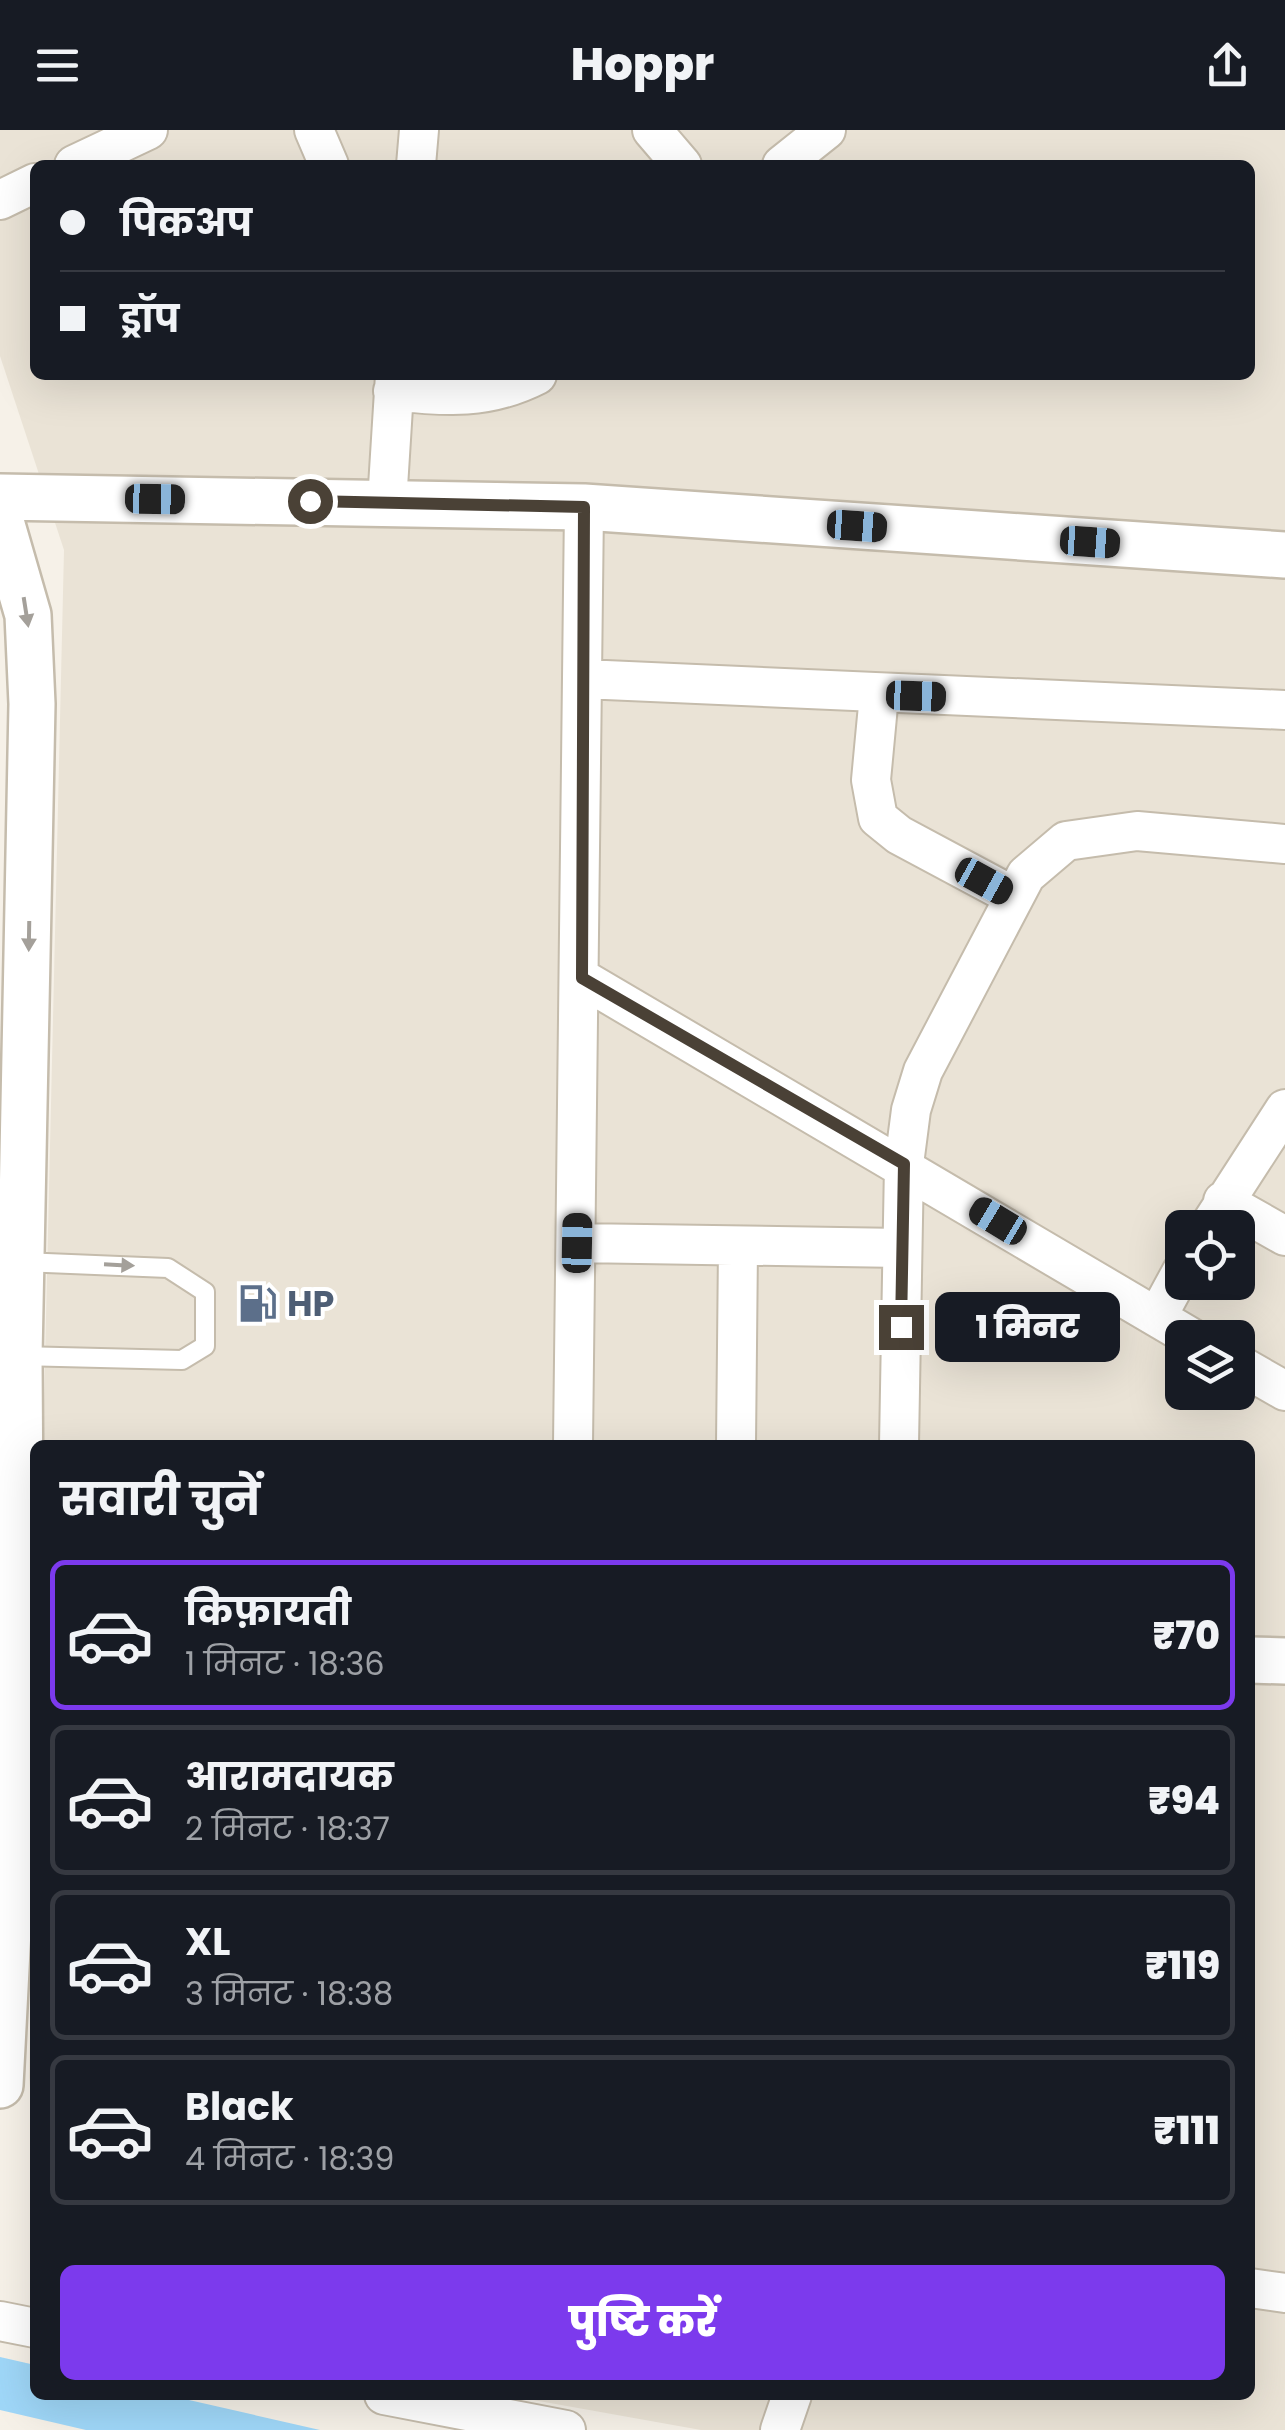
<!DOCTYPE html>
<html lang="hi">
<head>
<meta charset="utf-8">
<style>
  body { margin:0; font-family:Poppins,"Noto Sans Devanagari",sans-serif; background:#242831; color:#f1f3f6; height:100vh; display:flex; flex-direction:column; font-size:38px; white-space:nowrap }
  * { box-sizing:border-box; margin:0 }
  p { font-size:32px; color:#9ea1a6 }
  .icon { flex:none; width:55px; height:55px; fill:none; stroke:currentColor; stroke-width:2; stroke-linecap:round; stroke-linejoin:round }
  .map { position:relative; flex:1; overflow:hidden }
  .side { position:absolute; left:30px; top:1310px; width:1225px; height:960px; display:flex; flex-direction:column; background:#171b24; border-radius:15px; box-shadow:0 10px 40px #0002 }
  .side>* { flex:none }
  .top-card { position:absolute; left:30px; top:30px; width:1225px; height:220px; border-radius:15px; box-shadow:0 10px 40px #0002; display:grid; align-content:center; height:220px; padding:0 30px; background:#171b24 }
  .tools { position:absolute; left:1165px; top:1080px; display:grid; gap:20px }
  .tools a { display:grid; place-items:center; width:90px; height:90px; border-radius:15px; background:#171b24; box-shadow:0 10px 40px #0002; font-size:50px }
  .end { position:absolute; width:45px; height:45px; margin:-22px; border:12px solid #4a4136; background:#fff; box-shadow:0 0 0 5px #fff }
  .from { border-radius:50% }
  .bubble { position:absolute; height:70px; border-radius:15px; background:#171b24; box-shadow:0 10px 40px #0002; font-size:32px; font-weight:800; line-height:70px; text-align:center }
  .car { position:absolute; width:30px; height:60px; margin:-30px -15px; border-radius:12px; box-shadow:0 0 8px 2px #0007; background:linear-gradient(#222 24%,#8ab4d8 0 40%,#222 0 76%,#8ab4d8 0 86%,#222 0) }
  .top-card b { display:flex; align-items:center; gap:35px; height:95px; font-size:38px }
  .top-card b+b { border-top:2px solid #363941 }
  .top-card i { width:25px; height:25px; background:#f1f3f6 }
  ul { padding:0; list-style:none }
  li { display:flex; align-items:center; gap:30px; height:150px; margin:0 20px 15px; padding:0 10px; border:5px solid #363941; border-radius:15px }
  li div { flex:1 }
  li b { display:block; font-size:38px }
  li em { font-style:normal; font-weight:800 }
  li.selected { border-color:#7c3aed }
  li>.icon { width:90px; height:90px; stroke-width:1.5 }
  h2 { padding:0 30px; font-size:45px; line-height:120px }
  .primary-button { display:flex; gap:20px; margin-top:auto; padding:20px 30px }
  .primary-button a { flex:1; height:115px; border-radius:15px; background:#7c3aed; color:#fff; font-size:40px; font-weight:800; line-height:115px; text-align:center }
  header { display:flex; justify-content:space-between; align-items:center; height:130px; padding:0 30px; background:#171b24; font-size:45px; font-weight:800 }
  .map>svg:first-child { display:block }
  .residential { fill:#eae3d6; fill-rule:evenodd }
  .water { fill:#9fd7f8 }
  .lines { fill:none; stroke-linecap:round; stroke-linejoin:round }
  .service-casing { stroke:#c5bcac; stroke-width:22 }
  .minor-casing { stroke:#c5bcac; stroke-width:42 }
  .tertiary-casing { stroke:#c5bcac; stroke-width:50 }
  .service { stroke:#fff; stroke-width:18 }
  .minor { stroke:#fff; stroke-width:38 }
  .tertiary { stroke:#fff; stroke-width:45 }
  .oneway { fill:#a4a09a }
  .route { stroke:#4a4136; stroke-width:12 }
  .labels { text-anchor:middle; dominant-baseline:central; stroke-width:8; stroke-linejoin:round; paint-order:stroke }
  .service-label { font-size:35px; font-weight:bold; fill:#4e5e75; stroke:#fff; text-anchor:start }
</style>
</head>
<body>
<header><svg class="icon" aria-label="menu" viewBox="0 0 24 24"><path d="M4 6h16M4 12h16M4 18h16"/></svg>Hoppr<svg class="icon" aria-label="share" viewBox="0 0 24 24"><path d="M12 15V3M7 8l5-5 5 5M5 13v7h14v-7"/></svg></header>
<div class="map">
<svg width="1285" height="2300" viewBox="0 0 1285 2300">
  <rect width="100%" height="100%" fill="#f6f1e8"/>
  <!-- residential -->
  <path class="residential" d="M0 0H1285V2300H701L505 2265H1250V1315H43L64 420 0 226ZM35 35H1250V245H35ZM1182 1098H1238V1152H1182ZM1182 1208H1238V1262H1182Z
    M35 1666V2016L29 1947Z"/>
  <!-- water -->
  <path class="water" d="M0 2227 35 2235V2265H167L320 2300H86L0 2280Z"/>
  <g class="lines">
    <defs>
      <path id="service" d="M19 1226 182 1230 205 1216V1162L168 1138 22 1132"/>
      <path id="minor" d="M314 0 329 35
        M652 0 682 35
        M74 35 148 0
        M416 35 419 0
        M782 35 826 0
        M0 70 35 53
        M393 261C446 267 488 270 537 245
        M387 373 395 245
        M583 549 1285 580
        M879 565 871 650 878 688 899 705 1013 766
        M581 848 1192 1208
        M1223 1071 1285 1106
        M1208 1098 1285 979
        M577 1113 902 1118
        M1157 1187 1182 1141
        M1238 1234 1285 1261
        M573 1315 584 377
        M736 1315 738 1117
        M899 1315 904 1034 911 980 923 941 1026 745 1066 711 1137 701 1285 714
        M1250 2158 1285 2163
        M0 2191 35 2198
        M384 2265 566 2300
        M780 2300 792 2265"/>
      <path id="tertiary" d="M0 367 584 377 1285 425
        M0 388 28 485 32 574 19 1226 21 1549 0 1955
        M1250 1530 1285 1531"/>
    </defs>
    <!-- service casing -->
    <use href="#service" class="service-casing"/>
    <!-- minor casing -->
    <use href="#minor" class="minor-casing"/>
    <!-- tertiary casing -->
    <use href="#tertiary" class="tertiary-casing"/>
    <!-- service -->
    <use href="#service" class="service"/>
    <!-- minor -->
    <use href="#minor" class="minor"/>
    <!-- tertiary -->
    <use href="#tertiary" class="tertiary"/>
  </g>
  <!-- one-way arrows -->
  <defs><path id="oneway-solid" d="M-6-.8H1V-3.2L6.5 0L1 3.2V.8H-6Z" transform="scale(2.5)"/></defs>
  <g class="oneway">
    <use href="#oneway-solid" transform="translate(26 482) rotate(81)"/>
    <use href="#oneway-solid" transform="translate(29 806) rotate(91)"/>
    <use href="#oneway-solid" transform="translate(119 1135) rotate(3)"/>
  </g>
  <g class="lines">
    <!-- route -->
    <path class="route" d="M310 371 584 377 582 848 904 1034 901 1197"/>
  </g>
  <!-- icons -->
  <defs>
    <symbol id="fuel-bare" viewBox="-9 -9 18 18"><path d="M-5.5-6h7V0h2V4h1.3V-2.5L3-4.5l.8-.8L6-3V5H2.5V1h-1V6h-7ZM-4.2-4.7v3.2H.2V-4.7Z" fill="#5c6f8a" stroke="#fff" stroke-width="2.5" paint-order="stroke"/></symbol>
  </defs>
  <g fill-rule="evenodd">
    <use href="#fuel-bare" x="230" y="1146" width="55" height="55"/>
  </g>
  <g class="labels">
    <!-- service labels -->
    <g class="service-label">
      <text x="287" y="1173">HP</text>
    </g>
  </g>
</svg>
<div class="tools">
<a><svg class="icon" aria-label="locate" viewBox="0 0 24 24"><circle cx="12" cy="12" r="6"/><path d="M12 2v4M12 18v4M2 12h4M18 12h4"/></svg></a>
<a><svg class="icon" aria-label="layers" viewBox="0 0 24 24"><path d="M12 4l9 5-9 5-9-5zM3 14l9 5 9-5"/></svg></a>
</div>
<i class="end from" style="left:310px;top:371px"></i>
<i class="end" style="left:901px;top:1197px"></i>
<div class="bubble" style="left:935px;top:1162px;width:185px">1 मिनट</div>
<i class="car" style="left:155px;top:369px;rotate:91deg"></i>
<i class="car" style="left:857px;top:396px;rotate:94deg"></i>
<i class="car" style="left:1090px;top:412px;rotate:94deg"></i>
<i class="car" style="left:916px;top:566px;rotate:92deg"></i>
<i class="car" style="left:984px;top:751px;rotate:119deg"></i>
<i class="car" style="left:998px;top:1091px;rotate:301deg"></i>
<i class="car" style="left:577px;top:1113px;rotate:1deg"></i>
<div class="top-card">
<b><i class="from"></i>पिकअप</b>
<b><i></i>ड्रॉप</b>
</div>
<section class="side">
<h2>सवारी चुनें</h2>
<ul>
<li class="selected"><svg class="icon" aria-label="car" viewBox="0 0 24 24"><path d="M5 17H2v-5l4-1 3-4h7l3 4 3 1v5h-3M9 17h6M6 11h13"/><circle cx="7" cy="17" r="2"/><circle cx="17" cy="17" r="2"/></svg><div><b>किफ़ायती</b><p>1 मिनट · 18:36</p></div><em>₹70</em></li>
<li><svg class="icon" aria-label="car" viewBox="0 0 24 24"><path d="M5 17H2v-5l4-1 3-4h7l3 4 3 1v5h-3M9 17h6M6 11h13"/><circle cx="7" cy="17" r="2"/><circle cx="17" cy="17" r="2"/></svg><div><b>आरामदायक</b><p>2 मिनट · 18:37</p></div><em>₹94</em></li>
<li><svg class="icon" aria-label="car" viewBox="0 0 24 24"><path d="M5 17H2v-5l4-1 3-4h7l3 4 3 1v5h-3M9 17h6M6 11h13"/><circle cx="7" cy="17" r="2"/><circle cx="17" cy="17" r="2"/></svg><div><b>XL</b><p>3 मिनट · 18:38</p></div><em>₹119</em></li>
<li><svg class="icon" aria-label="car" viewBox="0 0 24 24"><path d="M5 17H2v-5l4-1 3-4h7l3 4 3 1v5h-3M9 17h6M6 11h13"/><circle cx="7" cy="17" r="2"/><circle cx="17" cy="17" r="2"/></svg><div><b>Black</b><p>4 मिनट · 18:39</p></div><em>₹111</em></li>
</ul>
<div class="primary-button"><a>पुष्टि करें</a></div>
</section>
</div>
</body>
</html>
